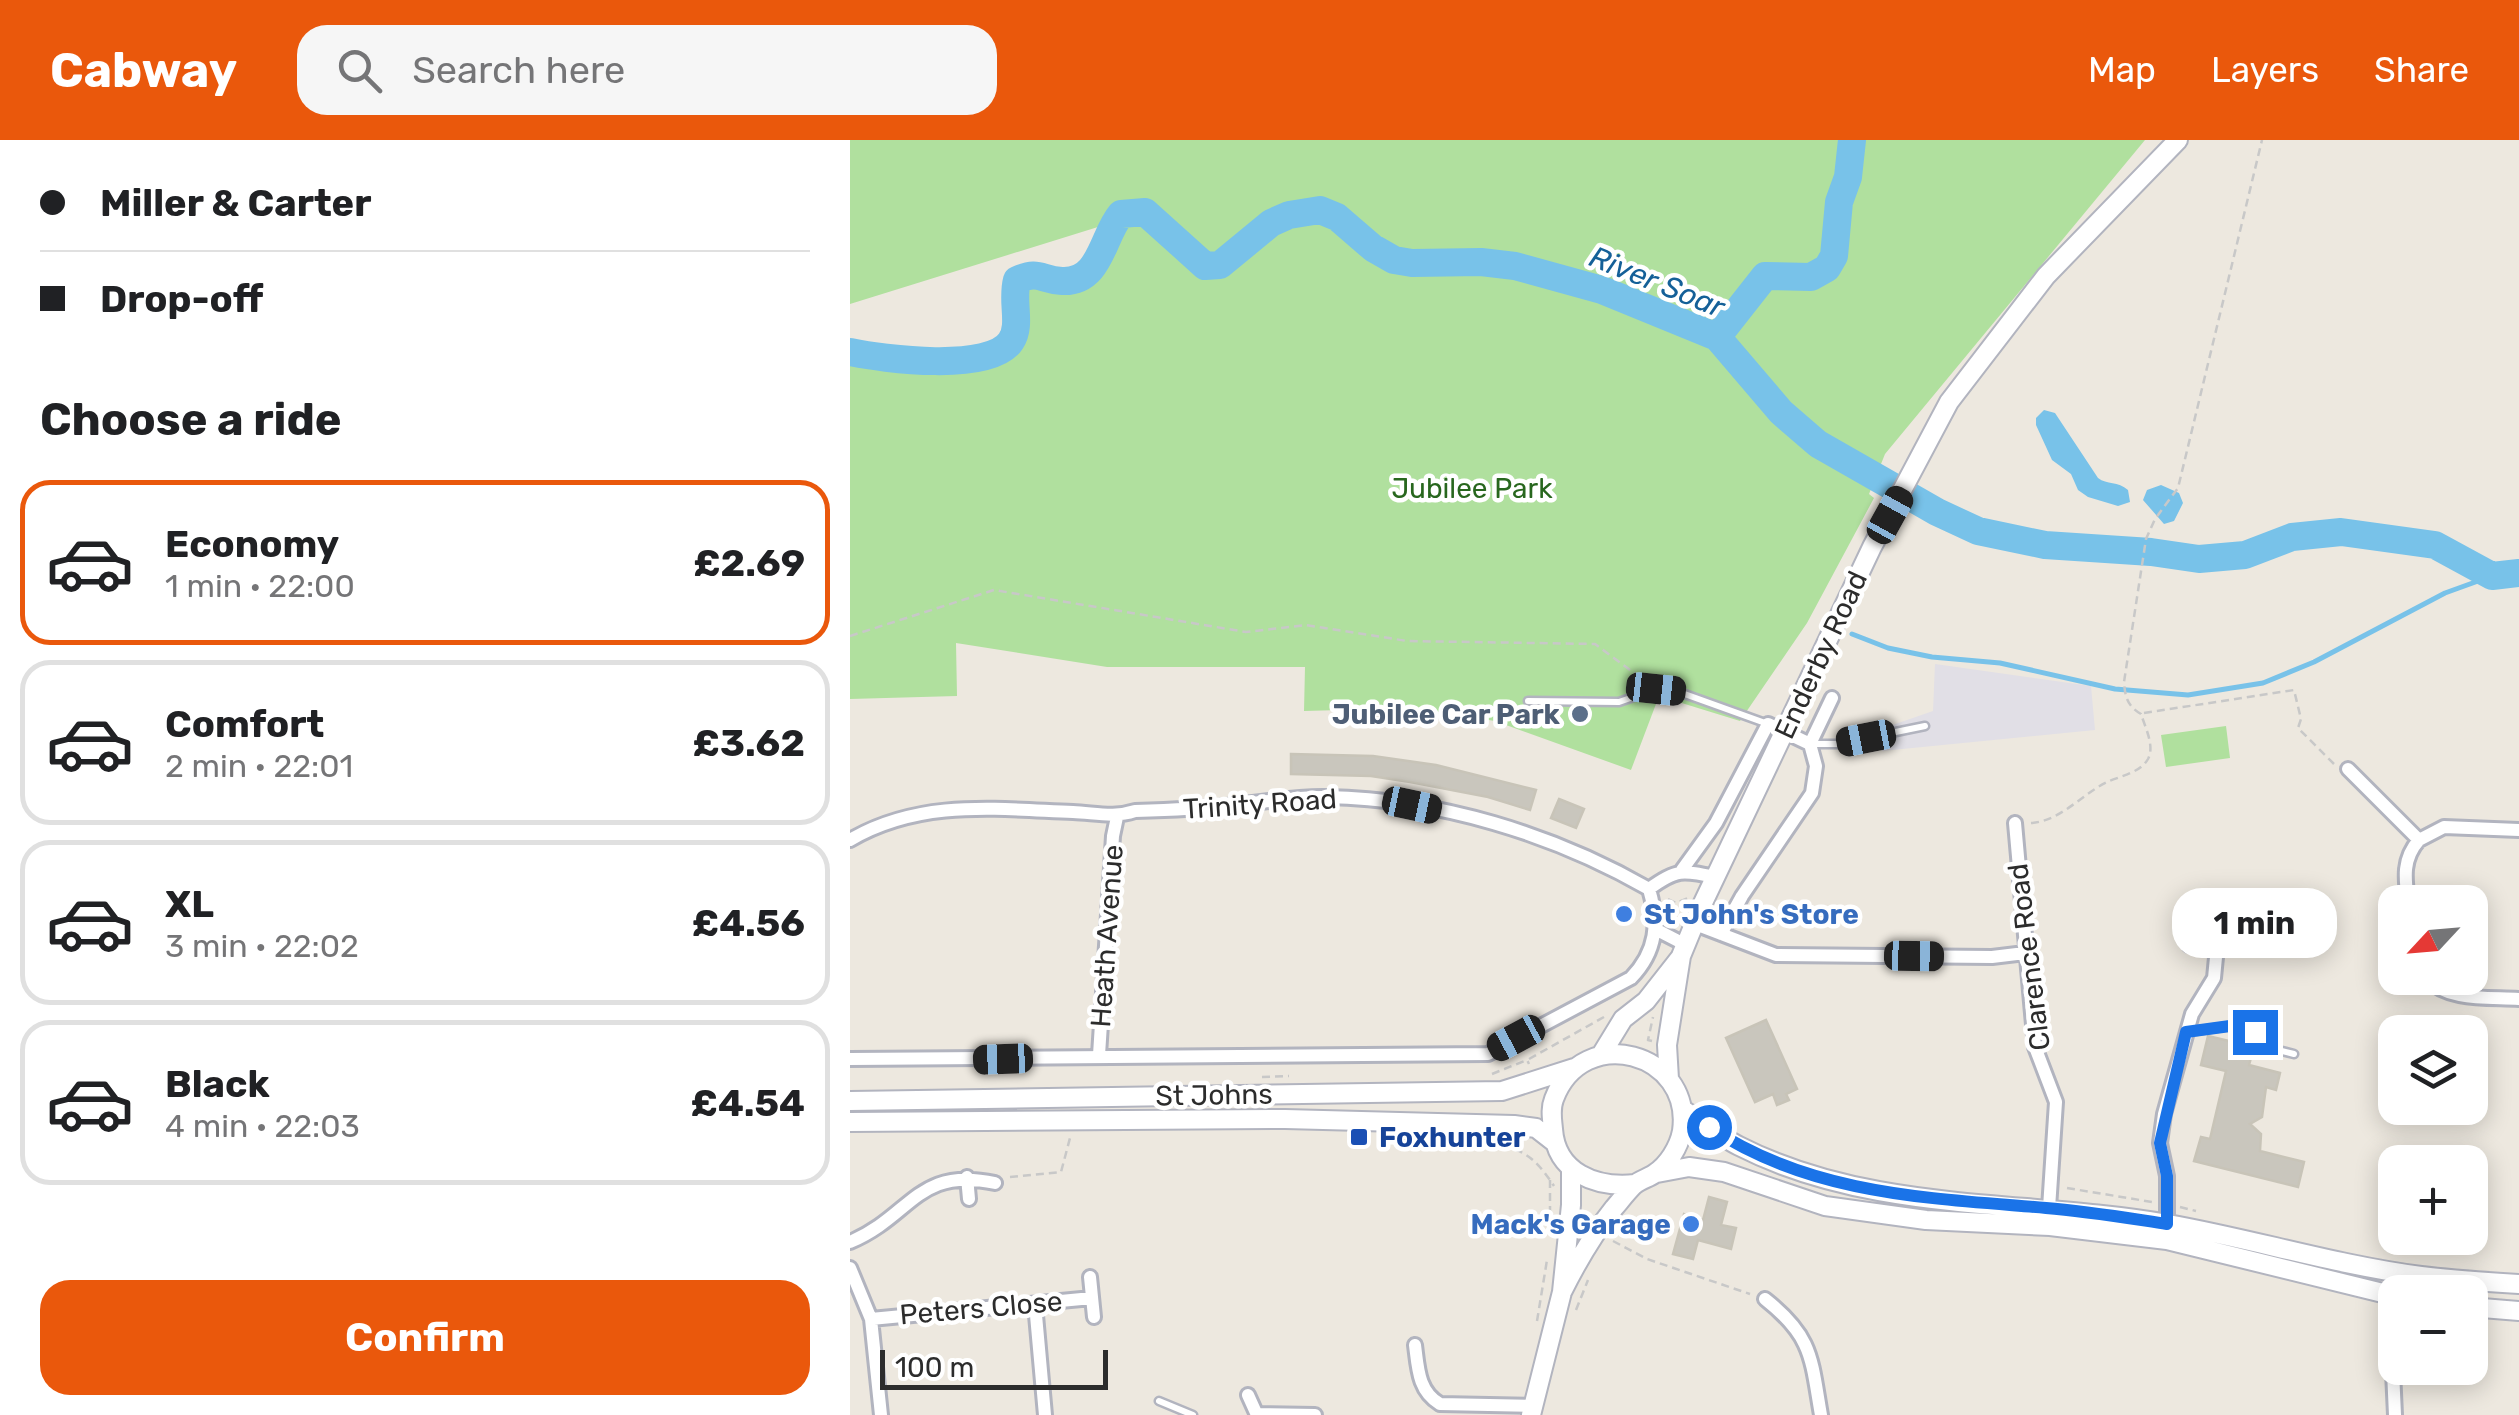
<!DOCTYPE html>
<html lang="en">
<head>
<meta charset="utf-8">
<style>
  body { margin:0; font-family:Rubik,sans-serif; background:#f6f6f6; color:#202124; height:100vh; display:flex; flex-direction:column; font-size:38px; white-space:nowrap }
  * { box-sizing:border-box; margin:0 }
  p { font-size:32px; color:#757577 }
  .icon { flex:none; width:55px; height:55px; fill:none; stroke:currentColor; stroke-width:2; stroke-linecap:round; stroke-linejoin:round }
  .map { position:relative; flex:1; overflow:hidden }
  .panel { display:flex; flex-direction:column; background:#fff; width:850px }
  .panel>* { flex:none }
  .hud { display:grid; align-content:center; height:220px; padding:0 40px; background:#fff }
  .needle { width:65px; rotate:244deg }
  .fabs { position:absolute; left:1528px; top:745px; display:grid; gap:20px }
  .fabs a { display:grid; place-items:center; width:110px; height:110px; border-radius:20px; background:#fff; box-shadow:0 5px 25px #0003; font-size:50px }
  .scale { position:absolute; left:30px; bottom:25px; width:228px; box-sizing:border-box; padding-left:10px; border:5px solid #2c2c2c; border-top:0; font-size:28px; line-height:35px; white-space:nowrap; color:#2c2c2c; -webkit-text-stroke:8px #fff; paint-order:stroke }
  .end { position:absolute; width:45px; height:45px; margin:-22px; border:12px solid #1a73e8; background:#fff; box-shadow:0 0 0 5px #fff }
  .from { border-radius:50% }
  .bubble { position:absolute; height:70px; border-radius:30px; background:#fff; box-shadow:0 5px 25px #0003; font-size:32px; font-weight:700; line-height:70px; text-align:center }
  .car { position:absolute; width:30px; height:60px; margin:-30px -15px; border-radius:12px; box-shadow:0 0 8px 2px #0007; background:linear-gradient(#222 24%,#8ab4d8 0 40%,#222 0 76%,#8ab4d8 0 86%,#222 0) }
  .hud b { display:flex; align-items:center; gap:35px; height:95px; font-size:38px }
  .hud b+b { border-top:2px solid #e0e0e0 }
  .hud i { width:25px; height:25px; background:#202124 }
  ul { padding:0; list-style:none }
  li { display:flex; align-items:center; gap:30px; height:165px; margin:0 20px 15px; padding:0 20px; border:5px solid #e0e0e0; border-radius:30px }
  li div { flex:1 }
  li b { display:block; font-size:38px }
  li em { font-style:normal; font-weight:700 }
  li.active { border-color:#ea580c }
  li>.icon { width:90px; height:90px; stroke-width:1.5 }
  h2 { padding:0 40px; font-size:45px; line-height:120px }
  .button { display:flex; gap:20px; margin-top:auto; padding:20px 40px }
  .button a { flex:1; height:115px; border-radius:30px; background:#ea580c; color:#fff; font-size:40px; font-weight:700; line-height:115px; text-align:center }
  header { display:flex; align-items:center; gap:60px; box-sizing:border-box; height:140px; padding:0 50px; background:#ea580c; color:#fff }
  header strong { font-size:48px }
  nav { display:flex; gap:55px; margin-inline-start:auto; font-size:35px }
  .search { width:700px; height:90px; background:#f6f6f6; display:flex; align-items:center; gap:25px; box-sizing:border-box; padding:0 35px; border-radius:30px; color:#757577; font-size:38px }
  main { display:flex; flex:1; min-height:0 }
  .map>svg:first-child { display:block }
  .industrial { fill:#e1dfe6 }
  .green { fill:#b0e09e }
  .water { fill:#78c2e9 }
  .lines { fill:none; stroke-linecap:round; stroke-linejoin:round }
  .stream { stroke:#78c2e9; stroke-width:5 }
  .river { stroke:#78c2e9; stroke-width:28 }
  .building { fill:#c9c6bd; stroke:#c8c4b8; stroke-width:2.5 }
  .lane-casing { stroke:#b2b4bf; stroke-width:11 }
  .street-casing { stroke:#b2b4bf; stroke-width:18 }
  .secondary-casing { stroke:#b2b4bf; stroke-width:22 }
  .path { stroke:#c8c8c8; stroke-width:2.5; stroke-dasharray:8 5; stroke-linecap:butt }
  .lane { stroke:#fff; stroke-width:6 }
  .street { stroke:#fff; stroke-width:12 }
  .secondary { stroke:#fff; stroke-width:18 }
  .route { stroke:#1a73e8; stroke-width:12 }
  .service-dot { fill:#5c6f8a; stroke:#fff; stroke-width:4 }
  .shop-dot { fill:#3f7fe0; stroke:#fff; stroke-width:4 }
  .transit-dot { fill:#1a4fb4; stroke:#fff; stroke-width:4 }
  .labels { text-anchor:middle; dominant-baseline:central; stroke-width:9; stroke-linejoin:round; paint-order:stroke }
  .park-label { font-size:28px; fill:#28671e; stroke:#fff }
  .street-label { font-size:28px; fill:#2c2c2c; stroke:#fff }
  .service-label { font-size:28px; font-weight:bold; fill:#4e5e75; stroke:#fff; text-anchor:end }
  .shop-label { font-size:28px; font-weight:bold; fill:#366cbe; stroke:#fff; text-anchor:start }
  .transit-label { font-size:28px; font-weight:bold; fill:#164399; stroke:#fff; text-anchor:start }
  .water-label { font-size:30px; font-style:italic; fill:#146098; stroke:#fff }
</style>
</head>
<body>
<header>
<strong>Cabway</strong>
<div class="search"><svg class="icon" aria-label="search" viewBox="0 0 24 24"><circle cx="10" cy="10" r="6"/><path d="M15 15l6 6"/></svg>Search here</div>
<nav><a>Map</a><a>Layers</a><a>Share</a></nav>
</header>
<main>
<section class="panel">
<div class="hud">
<b><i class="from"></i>Miller &amp; Carter</b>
<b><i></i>Drop-off</b>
</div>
<h2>Choose a ride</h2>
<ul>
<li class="active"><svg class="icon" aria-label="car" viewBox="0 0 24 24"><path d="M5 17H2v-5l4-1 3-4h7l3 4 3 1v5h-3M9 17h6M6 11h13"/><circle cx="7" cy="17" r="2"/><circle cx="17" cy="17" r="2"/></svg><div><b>Economy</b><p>1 min · 22:00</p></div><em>£2.69</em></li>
<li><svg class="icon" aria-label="car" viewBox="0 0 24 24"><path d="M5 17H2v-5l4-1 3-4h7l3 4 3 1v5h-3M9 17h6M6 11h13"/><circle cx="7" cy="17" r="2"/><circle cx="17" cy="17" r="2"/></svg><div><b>Comfort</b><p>2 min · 22:01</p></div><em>£3.62</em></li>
<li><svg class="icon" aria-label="car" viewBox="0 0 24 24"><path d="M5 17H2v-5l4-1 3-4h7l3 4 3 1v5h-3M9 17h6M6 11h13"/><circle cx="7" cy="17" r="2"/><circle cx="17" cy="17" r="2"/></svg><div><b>XL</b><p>3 min · 22:02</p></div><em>£4.56</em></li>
<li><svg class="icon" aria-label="car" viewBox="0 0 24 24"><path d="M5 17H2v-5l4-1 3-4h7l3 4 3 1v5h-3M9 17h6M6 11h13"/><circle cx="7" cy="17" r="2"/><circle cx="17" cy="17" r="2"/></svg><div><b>Black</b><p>4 min · 22:03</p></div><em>£4.54</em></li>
</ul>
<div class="button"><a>Confirm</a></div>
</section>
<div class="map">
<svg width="1669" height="1275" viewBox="0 0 1669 1275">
  <rect width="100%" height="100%" fill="#ede8df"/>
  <!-- industrial -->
  <path class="industrial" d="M1085 524 1241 546 1245 590 1032 611 1031 589 1083 571Z"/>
  <!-- green -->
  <path class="green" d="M0 0H1295L1035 314 1019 354 1024 358 957 483 890 581 809 556 781 630 645 581 563 568 454 571 455 527H257L106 503 107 556 0 559V212C34 219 141 233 161 201 172 184 161 162 167 140 193 129 202 143 231 137L256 107 264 82 0 164Z
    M1376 586 1380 618 1316 627 1311 595Z"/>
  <!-- water -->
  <path class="water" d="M1194 270 1205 273 1248 338C1257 345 1268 341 1278 350L1280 362 1268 366 1238 357 1228 350 1221 334 1202 320 1186 285V278Z
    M1311 345 1329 353 1333 363 1324 381 1314 384 1293 360 1297 350Z"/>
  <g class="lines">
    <!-- stream -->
    <path class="stream" d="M1002 494 1038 508 1082 517 1150 523 1265 549 1338 555 1413 543 1464 522 1595 453 1642 436"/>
    <!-- river -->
    <path class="river" d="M867 197 915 136 961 137 977 128 984 116 989 62 998 37 1002 0
      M0 212C33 219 141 233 161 201 172 184 161 162 167 140 190 130 190 140 212 141 251 143 252 96 271 74L295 72 355 126 370 125 421 83 439 75 470 70 487 77 523 108 544 120 562 123 631 122 665 126 752 150 867 197 931 272 968 304 1087 372 1128 391 1195 405 1301 412 1349 419 1395 415 1442 397 1491 392 1585 405 1642 436 1669 433"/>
  </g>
  <!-- building -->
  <path class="building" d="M441 614 523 616 586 625 686 650 680 670 638 657 560 642 521 636 441 634Z
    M709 659 734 669 726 688 701 678Z
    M916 880 947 949 936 954 939 960 927 965 923 954 905 962 876 898Z
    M1358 896 1404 907 1399 925 1430 933 1426 950 1416 947 1412 977 1400 984 1411 994 1410 1011 1454 1022 1448 1047 1344 1021 1351 997 1360 999 1376 931 1351 925Z
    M859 1057 877 1062 871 1085 886 1088 881 1109 848 1100 843 1119 823 1114 834 1074 853 1080Z"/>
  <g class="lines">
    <defs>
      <path id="lane" d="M678 561 769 562 806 549 829 552 918 584
        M962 604H987L1075 586
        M1338 892 1380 886 1405 893 1416 907 1444 914
        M309 1261 343 1275"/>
      <path id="street" d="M1498 629 1569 700 1594 687 1669 690
        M1165 683 1185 907 1206 962 1199 1068
        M0 700C70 659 146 669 223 672 246 673 264 678 285 671 316 670 347 669 377 666 411 663 443 656 477 657 589 659 703 694 799 749
        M832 730 866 683 918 584 960 604
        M799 749C826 729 833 730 865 737
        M1558 762C1555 739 1552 719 1569 700
        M845 784 926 815 1142 817 1175 813
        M807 790 836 805
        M871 794 892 756 962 653 966 626 960 604 982 558
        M1339 805 1384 808
        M1576 838C1599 862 1638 857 1669 859
        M249 915 263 696 267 677
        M0 919 638 914 781 838C807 811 809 783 799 749
        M117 1037 119 1059
        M1317 1084V1036L1310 1003 1314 974 1342 874 1364 838 1367 807
        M0 1102C62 1076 67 1026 145 1043
        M0 1128 21 1179 31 1275
        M240 1137 244 1177
        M915 1159C963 1197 961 1218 971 1275
        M185 1164 195 1275
        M21 1179 242 1158
        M565 1205C568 1228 568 1251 590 1264L683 1266
        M398 1255 407 1275
        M408 1274 465 1275
        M1545 1275 1541 1187 1545 1162"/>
      <path id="secondary" d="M751 915 773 879 796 861 829 819
        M819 939 817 905 831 816 852 765 1022 407 1099 262 1196 136 1328 0
        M0 961 652 951 724 928
        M832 969C851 981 869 996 889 1006 1022 1074 1176 1059 1318 1084 1403 1099 1486 1125 1571 1136 1603 1140 1636 1142 1669 1144
        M0 982 435 979 664 985 686 988 704 1002
        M807 1033 839 1027 874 1032 975 1066 1076 1080 1200 1086 1317 1100 1545 1156
        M712 1152C727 1122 743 1094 764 1068 770 1061 777 1052 784 1045 790 1040 798 1038 804 1034 818 1025 829 1007 832 991 843 912 733 882 704 959 700 969 702 978 703 989 706 1033 746 1048 785 1044
        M1620 1167 1669 1171
        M681 1275 712 1152 721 1065V1029"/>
    </defs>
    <!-- lane casing -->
    <use href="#lane" class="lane-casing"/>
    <!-- street casing -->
    <use href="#street" class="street-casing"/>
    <!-- secondary casing -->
    <use href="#secondary" class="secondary-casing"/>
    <!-- path -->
    <path class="path" d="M0 496 144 450 396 492 456 485 557 501 745 504 795 541
      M1294 573 1444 550 1451 579 1448 588 1484 624
      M1181 683C1211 681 1232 654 1257 642 1270 636 1290 633 1298 619 1305 606 1295 587 1291 574 1277 566 1275 556 1274 542L1296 399 1305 379 1328 348 1412 0
      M818 759 826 763 838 758
      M802 901 798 900 803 877
      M679 919 754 877
      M642 934 677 920 679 924
      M412 937 439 936
      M640 1002C674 1010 684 1016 704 1046
      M160 1037 211 1032 220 998
      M700 1040V1092
      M1217 1048 1302 1062
      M1330 1067 1346 1071
      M763 1101 797 1119 900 1154
      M726 1170 738 1140
      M687 1181 697 1120"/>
    <!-- lane -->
    <use href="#lane" class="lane"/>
    <!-- street -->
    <use href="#street" class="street"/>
    <!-- secondary -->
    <use href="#secondary" class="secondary"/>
  </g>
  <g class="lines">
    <!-- route -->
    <path class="route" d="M859 987C961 1055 1078 1058 1196 1068 1236 1071 1277 1078 1317 1084V1036L1310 1003 1336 892 1380 886 1405 892"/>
  </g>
  <!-- markers -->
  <circle class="service-dot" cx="730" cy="574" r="10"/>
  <g class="shop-dot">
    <circle cx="774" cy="774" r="10"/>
    <circle cx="841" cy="1084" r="10"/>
  </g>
  <rect class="transit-dot" x="499" y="987" width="20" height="20" rx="5"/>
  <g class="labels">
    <!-- park labels -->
    <g class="park-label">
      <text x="622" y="348">Jubilee Park</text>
    </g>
    <!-- street labels -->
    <g class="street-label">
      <text transform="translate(971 515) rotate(-65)">Enderby Road</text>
      <text transform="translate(410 664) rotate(-4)">Trinity Road</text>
      <text transform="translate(257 796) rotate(-86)">Heath Avenue</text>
      <text transform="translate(1179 817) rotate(-97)">Clarence Road</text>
      <text transform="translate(364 955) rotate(-1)">St Johns</text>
      <text transform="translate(131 1168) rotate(-5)">Peters Close</text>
    </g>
    <!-- service labels -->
    <g class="service-label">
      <text x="710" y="574">Jubilee Car Park</text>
    </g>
    <!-- shop labels -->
    <g class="shop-label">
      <text x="794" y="774">St John's Store</text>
      <text x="821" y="1084" text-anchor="end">Mack's Garage</text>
    </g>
    <!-- transit labels -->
    <g class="transit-label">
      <text x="529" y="997">Foxhunter</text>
    </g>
    <!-- water labels -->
    <g class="water-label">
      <text transform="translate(807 142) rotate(22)">River Soar</text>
    </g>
  </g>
</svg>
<div class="fabs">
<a><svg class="needle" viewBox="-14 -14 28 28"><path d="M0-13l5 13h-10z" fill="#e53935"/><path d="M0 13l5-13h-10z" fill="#757577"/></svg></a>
<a><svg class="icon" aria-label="layers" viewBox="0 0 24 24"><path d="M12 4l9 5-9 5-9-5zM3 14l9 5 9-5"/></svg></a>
<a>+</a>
<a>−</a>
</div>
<div class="scale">100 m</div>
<i class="end from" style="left:859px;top:987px"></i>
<i class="end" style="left:1405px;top:892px"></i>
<div class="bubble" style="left:1322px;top:748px;width:165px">1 min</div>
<i class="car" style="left:1040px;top:375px;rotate:29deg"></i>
<i class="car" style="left:806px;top:549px;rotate:96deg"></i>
<i class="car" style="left:1016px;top:598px;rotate:259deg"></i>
<i class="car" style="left:562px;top:665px;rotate:102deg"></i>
<i class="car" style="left:1064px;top:816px;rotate:91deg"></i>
<i class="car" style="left:666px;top:898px;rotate:242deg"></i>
<i class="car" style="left:153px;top:919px;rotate:268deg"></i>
</div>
</main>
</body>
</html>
